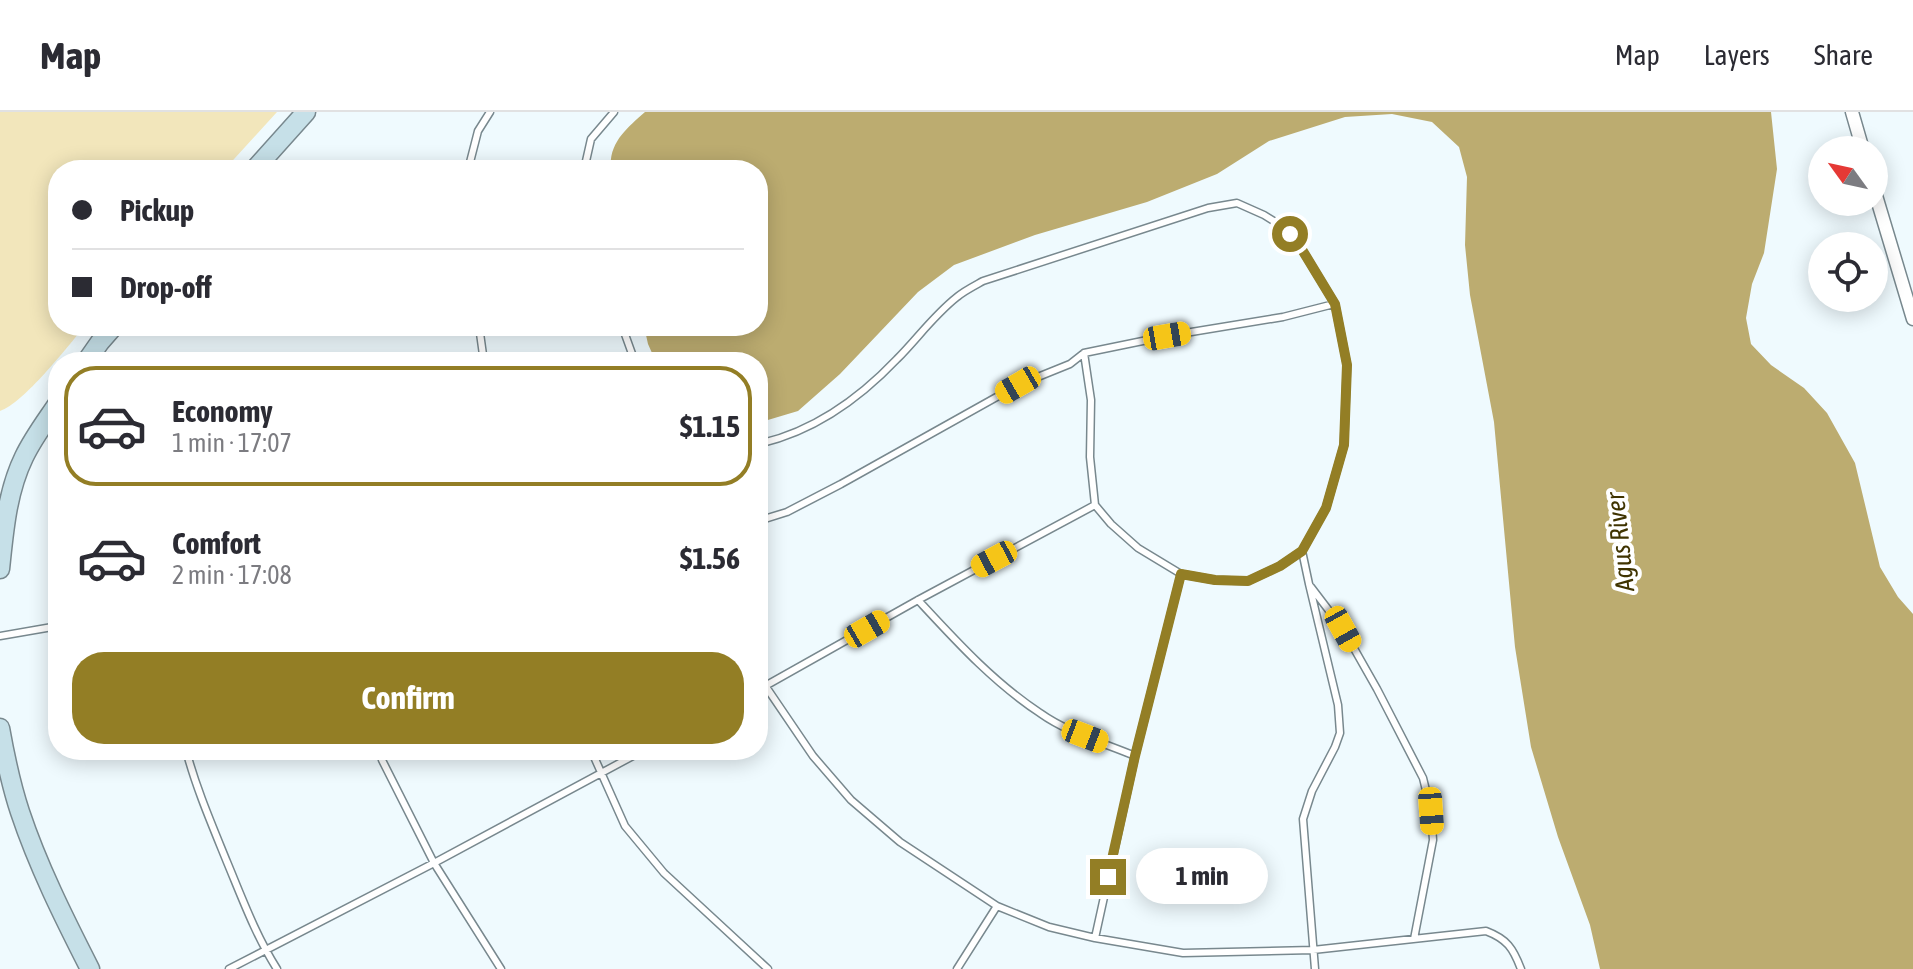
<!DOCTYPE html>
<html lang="en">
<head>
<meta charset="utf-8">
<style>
  body { margin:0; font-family:"Asap Condensed",sans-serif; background:#f7f7f7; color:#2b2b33; height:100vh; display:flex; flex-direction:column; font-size:30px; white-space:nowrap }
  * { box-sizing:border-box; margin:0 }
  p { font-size:26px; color:#7c7c81 }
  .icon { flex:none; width:44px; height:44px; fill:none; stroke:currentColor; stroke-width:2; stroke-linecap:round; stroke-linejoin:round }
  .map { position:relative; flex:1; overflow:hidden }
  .details { position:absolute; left:48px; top:240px; width:720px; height:408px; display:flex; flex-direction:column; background:#fff; border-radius:32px; box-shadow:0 4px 20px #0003 }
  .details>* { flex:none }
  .hud { position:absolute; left:48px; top:48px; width:720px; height:176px; border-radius:32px; box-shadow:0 4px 20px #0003; display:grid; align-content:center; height:176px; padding:0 24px; background:#fff }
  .needle { width:52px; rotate:303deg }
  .controls { position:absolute; left:1808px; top:24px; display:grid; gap:16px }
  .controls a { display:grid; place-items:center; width:80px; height:80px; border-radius:50%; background:#fff; box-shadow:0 4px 20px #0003; font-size:40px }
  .end { position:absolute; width:36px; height:36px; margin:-18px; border:10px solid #937e25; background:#fff; box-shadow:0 0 0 4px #fff }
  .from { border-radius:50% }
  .bubble { position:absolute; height:56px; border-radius:28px; background:#fff; box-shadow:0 4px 20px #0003; font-size:26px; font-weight:700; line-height:56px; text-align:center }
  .car { position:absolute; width:24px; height:48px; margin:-24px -12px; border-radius:10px; box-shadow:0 0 6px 2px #0007; background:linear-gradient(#f5c518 24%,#345 0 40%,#f5c518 0 76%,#345 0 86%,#f5c518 0) }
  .hud b { display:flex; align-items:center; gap:28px; height:76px; font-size:30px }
  .hud b+b { border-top:2px solid #e1e1e2 }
  .hud i { width:20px; height:20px; background:#2b2b33 }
  ul { padding:14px 0 0; list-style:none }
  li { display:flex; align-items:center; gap:24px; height:120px; margin:0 16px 12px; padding:0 8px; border:4px solid transparent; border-radius:32px }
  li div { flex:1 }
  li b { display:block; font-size:30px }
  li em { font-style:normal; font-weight:700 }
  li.active { border-color:#937e25 }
  li>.icon { width:72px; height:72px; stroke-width:1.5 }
  .action { display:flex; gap:16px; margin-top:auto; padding:16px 24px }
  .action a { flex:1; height:92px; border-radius:32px; background:#937e25; color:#fff; font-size:32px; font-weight:700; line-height:92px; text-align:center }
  header { display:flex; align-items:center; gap:48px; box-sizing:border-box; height:112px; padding:0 40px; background:#fff; border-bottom:2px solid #e1e1e2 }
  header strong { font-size:38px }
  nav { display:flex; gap:44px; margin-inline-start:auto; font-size:28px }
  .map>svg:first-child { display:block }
  .green { fill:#f2e6bb }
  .water { fill:#bcac70 }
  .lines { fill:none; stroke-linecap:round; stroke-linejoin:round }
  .lane-casing { stroke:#78888e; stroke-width:9 }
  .street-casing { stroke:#78888e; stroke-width:15 }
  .secondary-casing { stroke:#78888e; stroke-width:21 }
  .lane { stroke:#fff; stroke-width:6 }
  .street { stroke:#fff; stroke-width:12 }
  .secondary { stroke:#c6e0e8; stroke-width:18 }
  .route { stroke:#937e25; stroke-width:10 }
  .labels { text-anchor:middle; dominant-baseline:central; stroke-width:8; stroke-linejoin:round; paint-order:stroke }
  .water-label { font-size:26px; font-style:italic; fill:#3f3300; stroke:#fff }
</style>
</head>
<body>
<header>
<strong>Map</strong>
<nav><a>Map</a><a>Layers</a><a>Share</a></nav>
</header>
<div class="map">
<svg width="1913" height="857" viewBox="0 0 1913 857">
  <rect width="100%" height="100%" fill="#effafe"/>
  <!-- green -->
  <path class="green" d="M0 0H277L224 58H58V214H85C67 235 24 291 0 299Z"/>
  <!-- water -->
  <path class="water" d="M645 0H1771L1777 57 1764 141 1752 172 1746 206 1751 232 1771 253 1804 276 1827 301 1855 351 1880 455 1898 485 1913 502V857H1600L1590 813 1558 725 1531 635 1515 535 1494 310 1470 183 1465 133 1467 65 1459 35 1432 10 1392 2 1345 5 1269 29 1217 62 1147 90 1035 123 954 153 918 180 840 262 798 299 758 311V250H656L648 232 644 214H758V58H611C608 31 627 16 645 0Z"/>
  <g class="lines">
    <defs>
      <path id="lane" d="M468 58 478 19 490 0
        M584 58 591 27 614 0
        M479 214 484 250
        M622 214 635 250
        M758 332C813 320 859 287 897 247 917 227 934 203 957 185 964 179 974 174 983 169L1208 96 1237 91 1264 103 1277 111 1298 131 1335 192 1347 253 1344 333 1326 396 1302 439 1280 454 1248 469 1215 468 1181 462 1138 436 1111 412 1095 393 1090 345 1091 288 1084 241
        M758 409 787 400 841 372 1018 273 1070 252 1084 241 1167 224 1283 205 1334 192
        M1302 439 1309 472 1338 593 1340 621 1335 635 1312 679 1303 707 1315 857
        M1311 475 1343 517 1377 577 1423 666 1431 699 1433 728 1414 827
        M918 488C956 529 993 570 1040 601 1068 621 1104 631 1135 644
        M0 524 58 514
        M758 563 813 644 851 688 900 730 997 794 1049 815 1095 826 1183 841 1313 838 1486 819C1507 827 1513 836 1521 857
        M758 578 918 488 1095 393
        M186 638C196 676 212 713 227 750 242 786 256 824 277 857
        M379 638 382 648 434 751 501 857
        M591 638 625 714 664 761 768 857
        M1095 826 1135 644 1181 462
        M229 857 434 751 644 638
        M957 857 997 794"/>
      <path id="street" d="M1852 0 1863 38
        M1874 77 1913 207"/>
      <path id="secondary" d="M254 58 306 0
        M86 250 100 230 114 214
        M0 457C4 419 7 380 24 345 33 326 46 309 58 291
        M0 616C5 644 11 673 20 700 38 754 64 806 90 857"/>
    </defs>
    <!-- lane casing -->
    <use href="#lane" class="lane-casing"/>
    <!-- street casing -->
    <use href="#street" class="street-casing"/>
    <!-- secondary casing -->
    <use href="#secondary" class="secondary-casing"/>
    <!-- lane -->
    <use href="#lane" class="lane"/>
    <!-- street -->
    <use href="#street" class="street"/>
    <!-- secondary -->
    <use href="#secondary" class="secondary"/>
  </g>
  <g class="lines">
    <!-- route -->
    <path class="route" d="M1108 765 1135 644 1181 462 1215 468 1248 469 1280 454 1302 439 1326 396 1344 333 1347 253 1335 192 1298 131 1290 122"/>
  </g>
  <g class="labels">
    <!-- water labels -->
    <g class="water-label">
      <text transform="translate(1620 430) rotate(-96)">Agus River</text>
    </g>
  </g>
</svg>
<div class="controls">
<a><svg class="needle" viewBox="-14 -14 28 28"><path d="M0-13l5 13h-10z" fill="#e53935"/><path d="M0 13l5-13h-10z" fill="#7c7c81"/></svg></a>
<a><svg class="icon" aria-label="locate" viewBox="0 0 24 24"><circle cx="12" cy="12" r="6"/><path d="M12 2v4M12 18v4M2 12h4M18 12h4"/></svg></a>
</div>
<i class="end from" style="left:1290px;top:122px"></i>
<i class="end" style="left:1108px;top:765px"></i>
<div class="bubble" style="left:1136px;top:736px;width:132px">1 min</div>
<i class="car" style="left:1167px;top:224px;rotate:80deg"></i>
<i class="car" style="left:1018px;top:273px;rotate:240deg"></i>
<i class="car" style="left:994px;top:447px;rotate:242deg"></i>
<i class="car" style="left:867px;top:517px;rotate:60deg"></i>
<i class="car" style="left:1343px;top:517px;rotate:151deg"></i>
<i class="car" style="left:1085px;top:624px;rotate:111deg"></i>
<i class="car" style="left:1431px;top:699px;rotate:176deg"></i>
<div class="hud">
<b><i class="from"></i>Pickup</b>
<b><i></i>Drop-off</b>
</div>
<section class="details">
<ul>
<li class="active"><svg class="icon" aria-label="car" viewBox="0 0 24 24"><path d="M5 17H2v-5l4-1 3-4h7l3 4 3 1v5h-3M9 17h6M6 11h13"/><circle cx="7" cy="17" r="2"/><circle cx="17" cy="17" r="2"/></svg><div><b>Economy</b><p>1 min · 17:07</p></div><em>$1.15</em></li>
<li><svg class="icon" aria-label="car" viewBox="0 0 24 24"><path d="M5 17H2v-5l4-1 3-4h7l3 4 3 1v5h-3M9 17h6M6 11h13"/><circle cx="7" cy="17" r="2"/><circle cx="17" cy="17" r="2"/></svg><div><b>Comfort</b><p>2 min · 17:08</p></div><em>$1.56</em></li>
</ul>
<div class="action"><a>Confirm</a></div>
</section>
</div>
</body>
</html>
